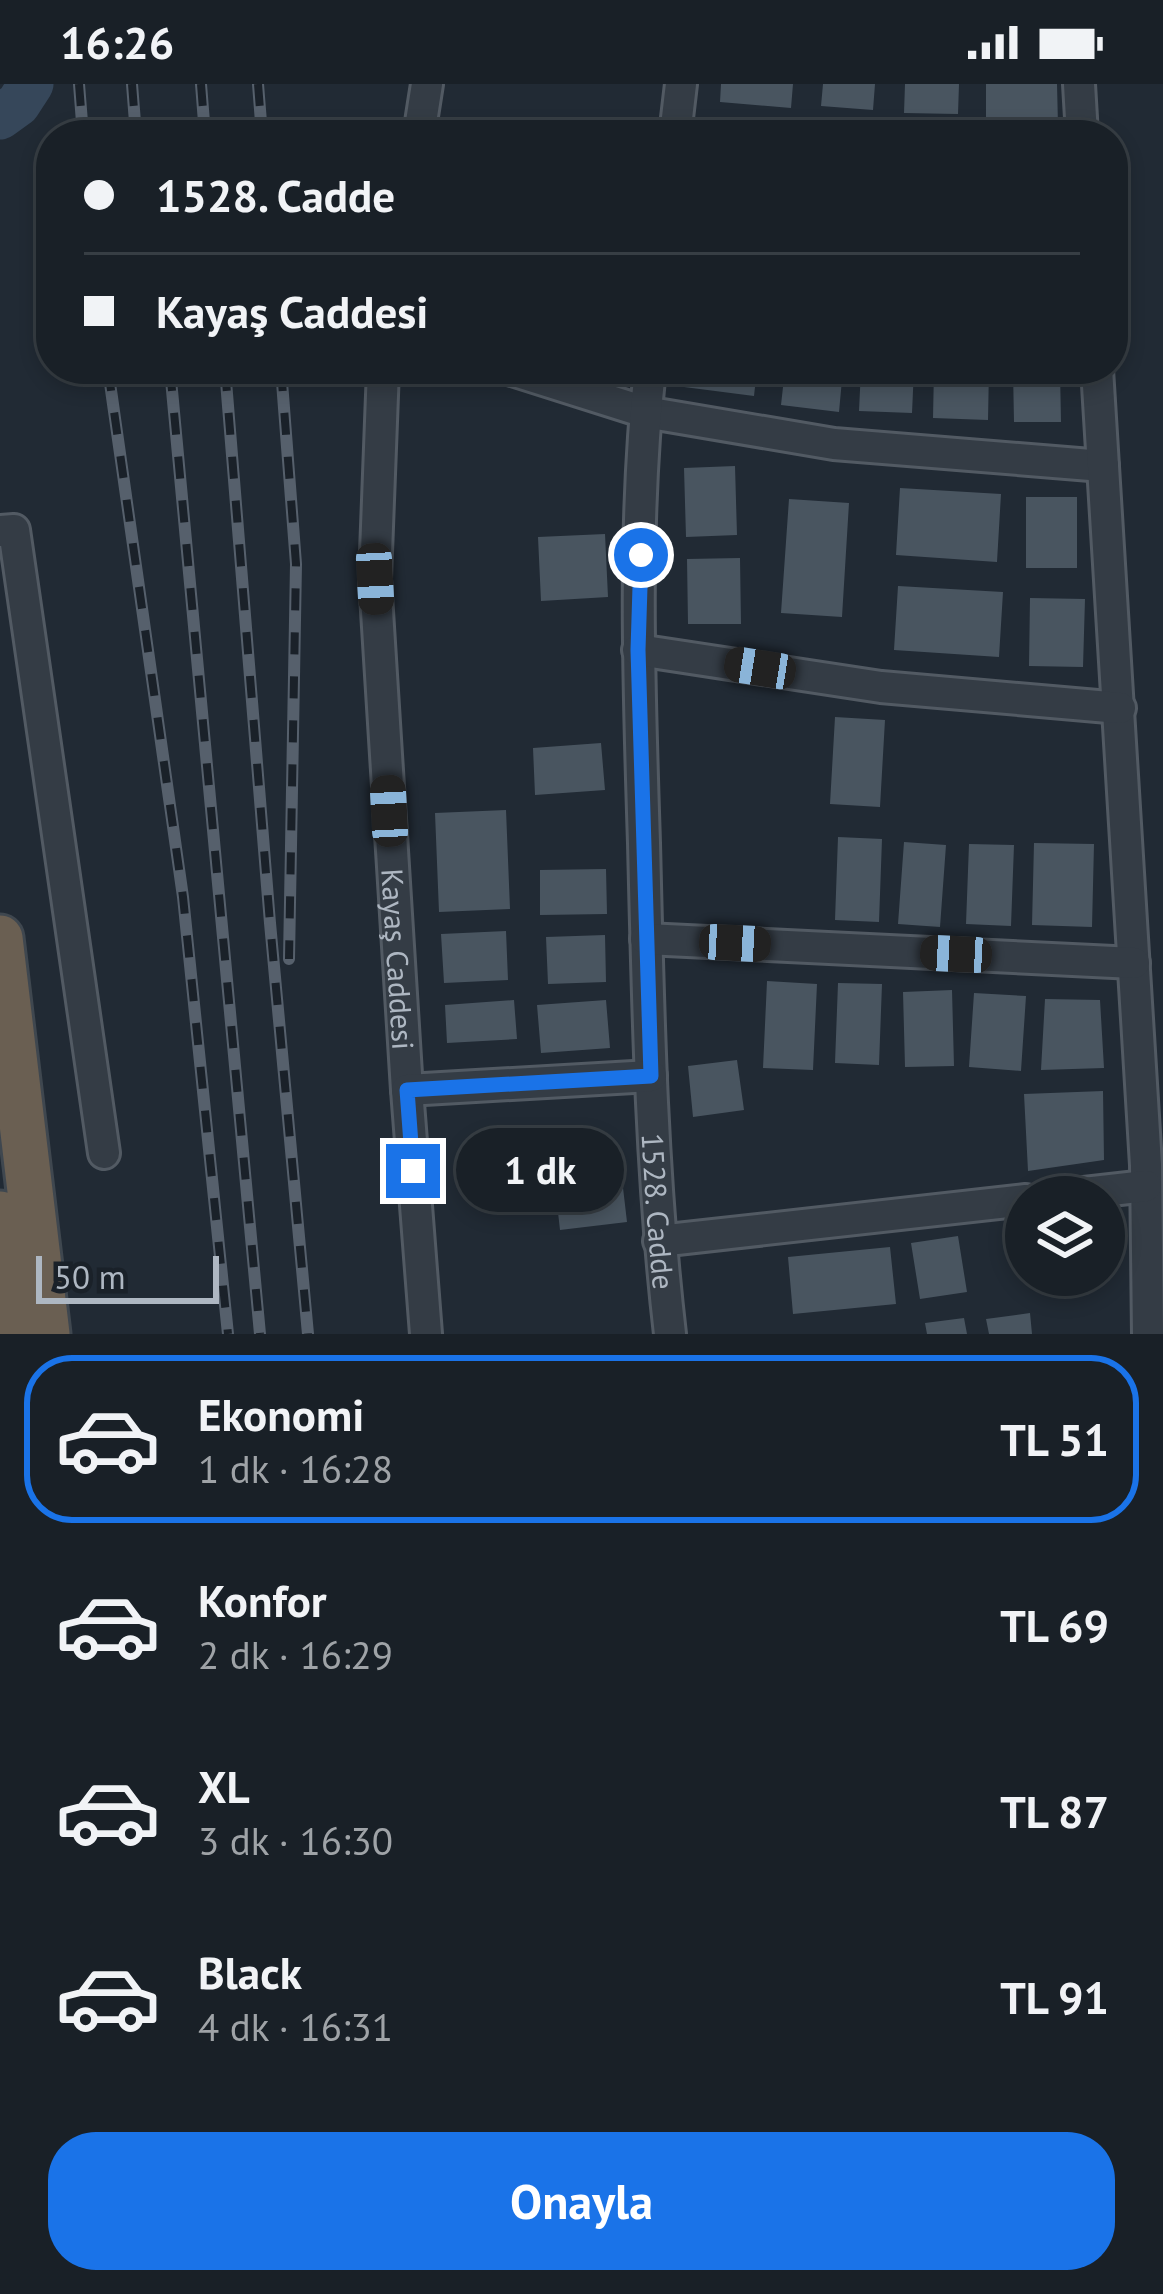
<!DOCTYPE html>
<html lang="tr">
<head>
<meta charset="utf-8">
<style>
  body { margin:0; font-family:"PT Sans",sans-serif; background:#262d33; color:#f1f3f6; height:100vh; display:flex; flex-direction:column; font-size:45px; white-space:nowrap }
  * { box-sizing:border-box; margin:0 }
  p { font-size:39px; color:#9fa3a7 }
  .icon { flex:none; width:66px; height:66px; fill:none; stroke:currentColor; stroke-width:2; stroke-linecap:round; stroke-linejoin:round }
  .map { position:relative; height:1250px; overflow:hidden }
  .side { display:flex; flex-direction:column; background:#192027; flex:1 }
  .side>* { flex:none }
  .banner { position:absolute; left:36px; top:36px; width:1092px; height:264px; border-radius:48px; box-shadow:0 6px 18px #0003,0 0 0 3px #373e44; display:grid; align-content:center; height:264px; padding:0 48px; background:#192027 }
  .controls { position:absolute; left:1005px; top:1092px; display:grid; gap:24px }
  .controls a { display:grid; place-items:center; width:120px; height:120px; border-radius:50%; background:#192027; box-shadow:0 6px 18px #0003,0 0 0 3px #373e44; font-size:60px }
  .scale { position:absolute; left:36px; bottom:30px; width:183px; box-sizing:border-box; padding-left:12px; border:6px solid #aeb7c2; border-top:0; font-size:33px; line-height:42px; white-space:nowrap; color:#aeb7c2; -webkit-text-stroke:9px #1a2129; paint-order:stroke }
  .end { position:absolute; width:54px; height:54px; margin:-27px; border:15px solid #1a73e8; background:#fff; box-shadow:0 0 0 6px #fff }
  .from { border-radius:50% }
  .bubble { position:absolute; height:84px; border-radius:42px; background:#192027; box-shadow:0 6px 18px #0003,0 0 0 3px #373e44; font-size:39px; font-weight:800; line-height:84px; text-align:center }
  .car { position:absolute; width:36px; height:72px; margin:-36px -18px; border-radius:15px; box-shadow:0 0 9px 3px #0007; background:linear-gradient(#222 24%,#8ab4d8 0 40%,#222 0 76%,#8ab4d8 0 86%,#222 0) }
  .banner b { display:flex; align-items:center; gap:42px; height:114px; font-size:45px }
  .banner b+b { border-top:3px solid #373e44 }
  .banner i { width:30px; height:30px; background:#f1f3f6 }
  ul { padding:21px 0 0; list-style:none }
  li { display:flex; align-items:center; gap:36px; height:168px; margin:0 24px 18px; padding:0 24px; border:6px solid transparent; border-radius:48px }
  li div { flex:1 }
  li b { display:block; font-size:45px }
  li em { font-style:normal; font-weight:800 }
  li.active { border-color:#1a73e8 }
  li>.icon { width:108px; height:108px; stroke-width:1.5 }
  .button { display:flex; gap:24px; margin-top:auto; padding:24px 48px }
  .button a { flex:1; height:138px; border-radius:48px; background:#1a73e8; color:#fff; font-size:48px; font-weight:800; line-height:138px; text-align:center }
  .status { display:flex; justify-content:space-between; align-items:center; height:84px; padding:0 60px; background:#192027; direction:ltr }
  .status svg { height:33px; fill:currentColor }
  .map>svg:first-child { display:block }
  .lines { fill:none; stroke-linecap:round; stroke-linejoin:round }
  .river { stroke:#36475a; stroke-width:45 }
  .building { fill:#495560 }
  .minor-casing { stroke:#525a63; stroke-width:36 }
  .highway-casing { stroke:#3f474f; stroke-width:51 }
  .minor { stroke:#343c45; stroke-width:30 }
  .highway { stroke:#6a5f52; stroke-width:45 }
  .rail-casing { stroke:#56606c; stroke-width:12 }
  .rail { stroke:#1a2129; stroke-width:8; stroke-dasharray:22; stroke-linecap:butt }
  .route { stroke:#1a73e8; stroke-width:15 }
  .labels { text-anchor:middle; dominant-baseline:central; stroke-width:9; stroke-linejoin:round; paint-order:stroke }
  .street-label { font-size:30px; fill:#aeb7c2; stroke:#1a2129 }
</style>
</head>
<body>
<div class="status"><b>16:26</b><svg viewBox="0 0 49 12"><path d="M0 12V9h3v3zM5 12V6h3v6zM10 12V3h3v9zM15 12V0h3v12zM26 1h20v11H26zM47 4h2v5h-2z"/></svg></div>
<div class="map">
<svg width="1163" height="1250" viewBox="0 0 1163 1250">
  <rect width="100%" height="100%" fill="#212a34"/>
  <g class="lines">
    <!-- river -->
    <path class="river" d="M0 33 18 20 31 0"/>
  </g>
  <!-- building -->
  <path class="building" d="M721 0H793L791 24 720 18Z
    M823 0H875L873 26 821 22Z
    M905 0H959L958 30 904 29Z
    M986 0H1057L1058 41 986 42Z
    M685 285H757L754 312 684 303Z
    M785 285H843L839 328 781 321Z
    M861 285H914L912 329 859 327Z
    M934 285H989L988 336 933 334Z
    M1060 286 1061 338H1014L1013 287Z
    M735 382 737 451 686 453 684 384Z
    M900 404 1001 410 997 478 896 471Z
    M1026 413H1077V484H1026Z
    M789 415 849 419 842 533 781 529Z
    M605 450 608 513 541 517 538 453Z
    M740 474 741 540H688L687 475Z
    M898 502 1003 508 999 573 894 566Z
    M1030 514 1085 515 1083 583 1029 582Z
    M835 633 885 636 880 723 830 720Z
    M601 659 605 706 535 711 533 664Z
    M506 726 510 825 439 828 435 729Z
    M838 753 882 755 879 838 835 836Z
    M904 758 946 761 940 843 898 840Z
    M1034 759 1094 760 1092 843 1032 841Z
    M969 760 1014 761 1011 842 966 840Z
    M606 785 607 830 540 831V786Z
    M506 847 508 896 444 899 441 850Z
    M605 851 606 898 548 900 546 853Z
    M767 897 817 900 813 986 763 984Z
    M838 899 882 900 879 981 835 979Z
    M952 906 954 982 905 983 903 908Z
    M974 909 1026 912 1021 987 969 983Z
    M1045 915 1100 916 1104 984 1041 986Z
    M514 916 517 955 447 959 445 921Z
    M606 916 610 964 541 969 537 921Z
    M737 976 744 1026 693 1033 688 982Z
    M1103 1007 1104 1076 1028 1087 1024 1010Z
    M622 1095 627 1138 560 1146 555 1102Z
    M958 1152 967 1208 920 1215 911 1159Z
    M890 1163 896 1220 793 1230 788 1173Z
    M1030 1229 1032 1250H989L986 1235Z
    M964 1234 967 1250H927L925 1239Z"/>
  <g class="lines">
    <defs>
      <g id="minor">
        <path d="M1079 0 1082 51"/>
        <path d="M419 51 427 0"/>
        <path d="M675 51 681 0"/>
        <path id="s1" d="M383 285 375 495 407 1006 426 1250"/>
        <path d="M509 285 645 328 834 360 1103 382"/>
        <path id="s2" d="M650 285C633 440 639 603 644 759 648 923 651 1087 670 1250"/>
        <path d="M1097 285 1146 1081 1148 1250"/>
        <path d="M0 447 14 446 104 1069"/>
        <path d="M638 566 881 603 1120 624"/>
        <path d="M646 855 1134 879"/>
        <path d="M407 1006 651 992"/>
        <path d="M1049 1113 1146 1102"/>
        <path d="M659 1157 1026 1116"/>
      </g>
      <path id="highway" d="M0 854 47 1250
        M0 1130 15 1250"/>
    </defs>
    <!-- minor casing -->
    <use href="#minor" class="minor-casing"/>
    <!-- highway casing -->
    <use href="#highway" class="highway-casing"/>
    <!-- minor -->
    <use href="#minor" class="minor"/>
    <!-- highway -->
    <use href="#highway" class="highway"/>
    <defs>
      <path id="rail" d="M79 0 83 51
        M132 0 136 51
        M201 0 205 51
        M258 0 262 51
        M108 285 183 813 228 1250
        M170 285 260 1250
        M225 285 270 839 308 1250
        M281 285 296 480 289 875"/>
    </defs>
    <!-- rail casing -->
    <use href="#rail" class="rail-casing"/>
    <!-- rail -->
    <use href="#rail" class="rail"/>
  </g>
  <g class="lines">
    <!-- route -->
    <path class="route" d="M413 1087 407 1006 651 992 638 566 641 471"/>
  </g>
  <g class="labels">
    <!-- street labels -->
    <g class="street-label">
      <text stroke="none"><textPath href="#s1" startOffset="591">Kayaş Caddesi</textPath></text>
      <text stroke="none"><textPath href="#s2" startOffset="843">1528. Cadde</textPath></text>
    </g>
  </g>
</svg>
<div class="controls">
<a><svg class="icon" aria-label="layers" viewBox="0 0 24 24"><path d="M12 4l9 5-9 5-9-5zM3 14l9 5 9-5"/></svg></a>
</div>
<div class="scale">50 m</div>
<i class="end from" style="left:641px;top:471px"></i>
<i class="end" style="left:413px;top:1087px"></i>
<div class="bubble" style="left:456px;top:1044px;width:168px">1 dk</div>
<i class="car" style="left:375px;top:495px;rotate:177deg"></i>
<i class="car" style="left:760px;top:584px;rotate:279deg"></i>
<i class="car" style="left:389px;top:727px;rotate:357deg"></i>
<i class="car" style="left:735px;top:859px;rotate:93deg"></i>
<i class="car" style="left:956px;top:870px;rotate:273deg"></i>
<div class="banner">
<b><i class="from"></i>1528. Cadde</b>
<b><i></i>Kayaş Caddesi</b>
</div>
</div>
<section class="side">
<ul>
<li class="active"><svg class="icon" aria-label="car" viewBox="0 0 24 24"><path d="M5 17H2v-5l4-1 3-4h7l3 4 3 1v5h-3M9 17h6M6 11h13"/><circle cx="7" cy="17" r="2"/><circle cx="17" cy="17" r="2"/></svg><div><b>Ekonomi</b><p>1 dk · 16:28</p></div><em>TL 51</em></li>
<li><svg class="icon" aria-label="car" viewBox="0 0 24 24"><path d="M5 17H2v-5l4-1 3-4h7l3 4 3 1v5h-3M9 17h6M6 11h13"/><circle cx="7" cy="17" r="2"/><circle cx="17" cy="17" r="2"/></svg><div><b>Konfor</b><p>2 dk · 16:29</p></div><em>TL 69</em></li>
<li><svg class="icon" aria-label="car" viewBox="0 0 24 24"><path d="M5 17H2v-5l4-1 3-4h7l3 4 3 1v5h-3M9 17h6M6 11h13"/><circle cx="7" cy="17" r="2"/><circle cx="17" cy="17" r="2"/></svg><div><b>XL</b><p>3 dk · 16:30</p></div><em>TL 87</em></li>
<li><svg class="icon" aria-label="car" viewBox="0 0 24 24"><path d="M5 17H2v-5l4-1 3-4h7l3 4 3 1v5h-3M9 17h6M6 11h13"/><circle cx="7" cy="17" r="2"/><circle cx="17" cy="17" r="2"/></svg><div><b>Black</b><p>4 dk · 16:31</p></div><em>TL 91</em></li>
</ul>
<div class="button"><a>Onayla</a></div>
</section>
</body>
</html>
